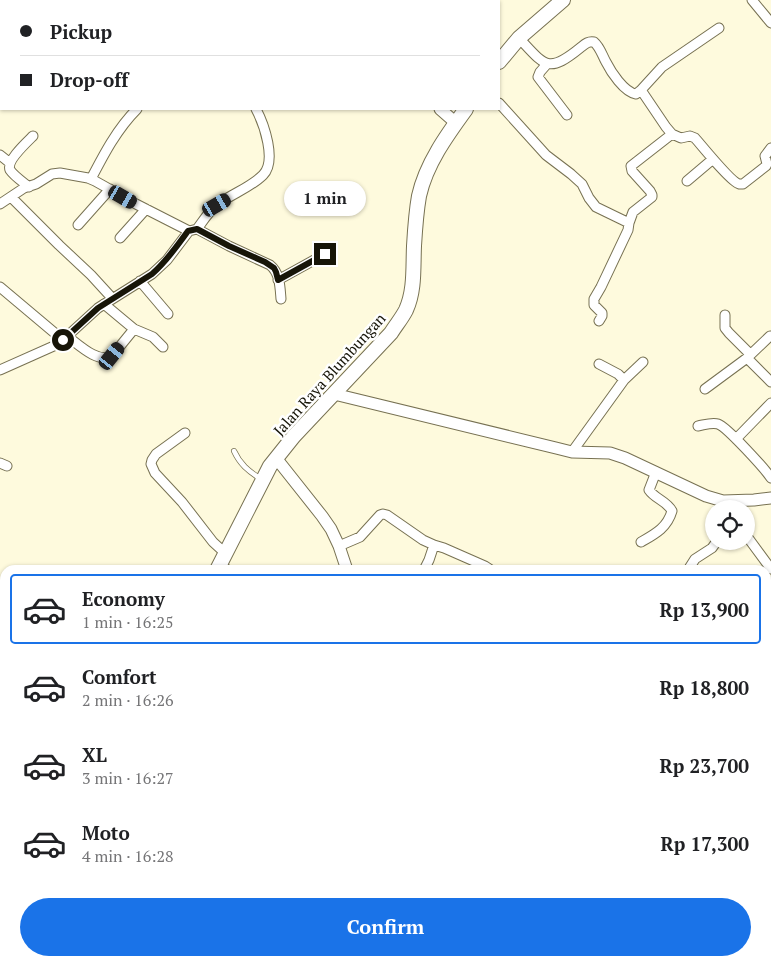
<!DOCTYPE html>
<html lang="en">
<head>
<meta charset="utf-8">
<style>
  body { margin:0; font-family:"PT Serif",serif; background:#f6f6f6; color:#202124; height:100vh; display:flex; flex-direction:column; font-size:19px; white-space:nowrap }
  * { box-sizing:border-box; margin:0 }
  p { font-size:16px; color:#757577 }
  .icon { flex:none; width:28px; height:28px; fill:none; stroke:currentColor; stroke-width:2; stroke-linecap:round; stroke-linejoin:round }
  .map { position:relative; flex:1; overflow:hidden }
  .drawer { position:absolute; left:0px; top:565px; width:771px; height:401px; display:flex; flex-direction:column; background:#fff; border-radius:15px 15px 0 0; box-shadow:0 1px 4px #0004 }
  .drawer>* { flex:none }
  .banner { position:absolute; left:0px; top:0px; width:500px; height:110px; box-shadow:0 1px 4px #0004; display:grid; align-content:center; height:110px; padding:0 20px; background:#fff }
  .fabs { position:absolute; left:705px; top:500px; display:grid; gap:10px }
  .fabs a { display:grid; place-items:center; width:50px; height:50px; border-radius:50%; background:#fff; box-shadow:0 1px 4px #0004; font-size:25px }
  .end { position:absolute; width:22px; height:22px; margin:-11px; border:6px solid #171508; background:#fff; box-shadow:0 0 0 2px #fff }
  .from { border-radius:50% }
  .bubble { position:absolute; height:35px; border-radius:18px; background:#fff; box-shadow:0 1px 4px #0004; font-size:16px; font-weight:800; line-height:35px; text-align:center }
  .car { position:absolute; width:15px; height:30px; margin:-15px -8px; border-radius:6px; box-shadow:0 0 4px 1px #0007; background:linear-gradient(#222 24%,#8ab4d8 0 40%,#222 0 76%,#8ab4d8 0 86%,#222 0) }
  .banner b { display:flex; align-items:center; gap:18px; height:48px; font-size:19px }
  .banner b+b { border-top:1px solid #e0e0e0 }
  .banner i { width:12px; height:12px; background:#202124 }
  ul { padding:9px 0 0; list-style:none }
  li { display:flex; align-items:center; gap:15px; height:70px; margin:0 10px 8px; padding:0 10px; border:2px solid transparent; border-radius:5px }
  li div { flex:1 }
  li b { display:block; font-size:19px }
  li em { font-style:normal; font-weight:800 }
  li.active { border-color:#1a73e8 }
  li>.icon { width:45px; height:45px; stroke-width:1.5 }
  .action { display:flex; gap:10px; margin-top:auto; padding:10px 20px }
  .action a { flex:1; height:58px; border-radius:30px; background:#1a73e8; color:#fff; font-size:20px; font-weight:800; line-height:58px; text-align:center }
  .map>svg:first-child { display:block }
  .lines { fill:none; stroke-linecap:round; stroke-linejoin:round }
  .service-casing { stroke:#777152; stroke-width:6 }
  .minor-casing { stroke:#777152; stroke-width:11 }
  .tertiary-casing { stroke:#777152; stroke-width:13 }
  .primary-casing { stroke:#777152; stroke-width:16 }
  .service { stroke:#fff; stroke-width:4.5 }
  .minor { stroke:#fff; stroke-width:9 }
  .tertiary { stroke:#fff; stroke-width:11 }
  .primary { stroke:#fff; stroke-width:14 }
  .route { stroke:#171508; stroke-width:6 }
  .labels { text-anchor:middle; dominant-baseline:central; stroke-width:5; stroke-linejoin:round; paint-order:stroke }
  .street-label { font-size:15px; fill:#171508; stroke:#fff }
</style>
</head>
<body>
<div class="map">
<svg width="771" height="966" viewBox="0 0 771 966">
  <rect width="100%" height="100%" fill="#fefadd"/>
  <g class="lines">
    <defs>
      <path id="service" d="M234 451C240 464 248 471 261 479"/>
      <path id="minor" d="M752 0 771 23
        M203 1 204 0
        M431 1 432 0
        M519 38C545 66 548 74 580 48 585 44 588 41 594 42 600 47 602 55 606 62 611 72 624 92 636 94L641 90 662 67 719 28
        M547 64 540 72 538 77 567 115
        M499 103 546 155 571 174 582 184 589 198 596 207 629 223 628 230 601 287 594 299V305L602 313V316L599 321
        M672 134 681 138 690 136 695 138C702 146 731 182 739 184 740 184 741 184 743 184L766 166 767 164 765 156 771 148
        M0 155 10 163
        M91 179C104 154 117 129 137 109
        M687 181 713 159
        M29 187C23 182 14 176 10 170 6 161 27 142 33 136
        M11 197 59 245 91 275 112 298
        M0 204 24 188 36 184 52 174 60 173 88 178 95 181 136 204 189 231 197 229 229 246 270 265C280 273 280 287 281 299
        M629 223 633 212 652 197V195L650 191 632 171 631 166 672 134 666 127 641 90
        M78 225 110 189
        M197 229C203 221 209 211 217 205 231 194 250 188 263 175 277 161 264 124 256 109
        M120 238 146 209
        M278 280 325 254
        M140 281 168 314
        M0 287 63 340
        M104 304 134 329 153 337 163 347
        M725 315V328L729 333 750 354
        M67 336C78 344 98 364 112 356L134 329
        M747 358 771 382
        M599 364 618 374 624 380
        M0 370 56 345 63 340 98 308 152 274 167 260 189 231
        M705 389 747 358 770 336
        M698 426C704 425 712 422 718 424 727 427 765 469 771 478
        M185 433 156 454 152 460 151 464 155 473 182 502 213 542 225 553
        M736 439 771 403
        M572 452 624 380 643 362
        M0 463 7 466
        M746 535 771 569
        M641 542C655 534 667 528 672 511 667 501 655 499 649 490L656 472
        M339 546 360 537 380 515 383 514 387 515 423 540 434 545 444 548 485 566 491 570
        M219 565 228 570
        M424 570 429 560 434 545
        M688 570 695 559 712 548 717 541
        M766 649 771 643
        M0 688 5 691
        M0 833 5 837
        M0 906 5 902
        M227 961 231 966
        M494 966 500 961
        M670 966 681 961"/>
      <path id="tertiary" d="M334 0 335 1
        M51 1 52 0
        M0 5 1 10
        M440 109 456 123
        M334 394 556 448 572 452 610 453 625 458 706 496 723 501 754 500 771 498
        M276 458 322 516 331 529 339 546 347 570
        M598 961 602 966"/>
      <path id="primary" d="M499 62 519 38 563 0
        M217 570 270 466 294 436 391 333C396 325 402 318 406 310 415 290 413 268 414 246 415 229 416 213 419 196 426 164 447 135 466 109
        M60 966 62 961"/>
    </defs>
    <!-- service casing -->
    <use href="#service" class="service-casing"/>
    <!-- minor casing -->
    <use href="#minor" class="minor-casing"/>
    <!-- tertiary casing -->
    <use href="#tertiary" class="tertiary-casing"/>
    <!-- primary casing -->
    <use href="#primary" class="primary-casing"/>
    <!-- service -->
    <use href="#service" class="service"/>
    <!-- minor -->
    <use href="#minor" class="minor"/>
    <!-- tertiary -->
    <use href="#tertiary" class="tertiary"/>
    <!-- primary -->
    <use href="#primary" class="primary"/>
  </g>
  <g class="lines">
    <!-- route -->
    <path class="route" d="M63 340 98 308 152 274C167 261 177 246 188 231L197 229 229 246 265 262 274 268 276 272 278 280 325 254"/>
  </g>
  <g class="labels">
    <!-- street labels -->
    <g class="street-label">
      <text transform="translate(329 374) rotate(-48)">Jalan Raya Blumbungan</text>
    </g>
  </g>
</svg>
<div class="fabs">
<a><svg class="icon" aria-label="locate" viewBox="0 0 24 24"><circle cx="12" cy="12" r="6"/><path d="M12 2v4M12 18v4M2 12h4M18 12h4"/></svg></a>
</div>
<i class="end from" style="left:63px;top:340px"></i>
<i class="end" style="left:325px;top:254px"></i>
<div class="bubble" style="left:284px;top:181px;width:82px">1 min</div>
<i class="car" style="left:123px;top:197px;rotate:120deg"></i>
<i class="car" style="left:217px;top:205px;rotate:60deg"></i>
<i class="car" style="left:112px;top:356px;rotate:39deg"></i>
<div class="banner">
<b><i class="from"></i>Pickup</b>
<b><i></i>Drop-off</b>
</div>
<section class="drawer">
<ul>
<li class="active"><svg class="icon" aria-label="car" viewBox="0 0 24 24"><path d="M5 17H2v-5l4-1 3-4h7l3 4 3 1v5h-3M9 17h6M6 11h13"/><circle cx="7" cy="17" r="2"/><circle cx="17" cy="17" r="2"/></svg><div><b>Economy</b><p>1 min · 16:25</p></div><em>Rp 13,900</em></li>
<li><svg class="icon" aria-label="car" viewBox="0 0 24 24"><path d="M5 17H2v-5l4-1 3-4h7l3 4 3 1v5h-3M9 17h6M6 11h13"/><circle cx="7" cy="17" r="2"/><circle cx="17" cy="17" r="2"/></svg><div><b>Comfort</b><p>2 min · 16:26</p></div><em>Rp 18,800</em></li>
<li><svg class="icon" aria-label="car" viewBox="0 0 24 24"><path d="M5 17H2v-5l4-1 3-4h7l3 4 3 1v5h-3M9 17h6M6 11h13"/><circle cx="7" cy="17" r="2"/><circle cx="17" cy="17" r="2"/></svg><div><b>XL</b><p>3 min · 16:27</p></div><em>Rp 23,700</em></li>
<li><svg class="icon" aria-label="car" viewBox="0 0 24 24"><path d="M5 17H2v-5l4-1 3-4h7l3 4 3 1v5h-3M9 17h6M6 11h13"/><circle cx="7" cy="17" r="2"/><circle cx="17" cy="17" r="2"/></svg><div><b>Moto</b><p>4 min · 16:28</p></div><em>Rp 17,300</em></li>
</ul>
<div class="action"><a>Confirm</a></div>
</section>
</div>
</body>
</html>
